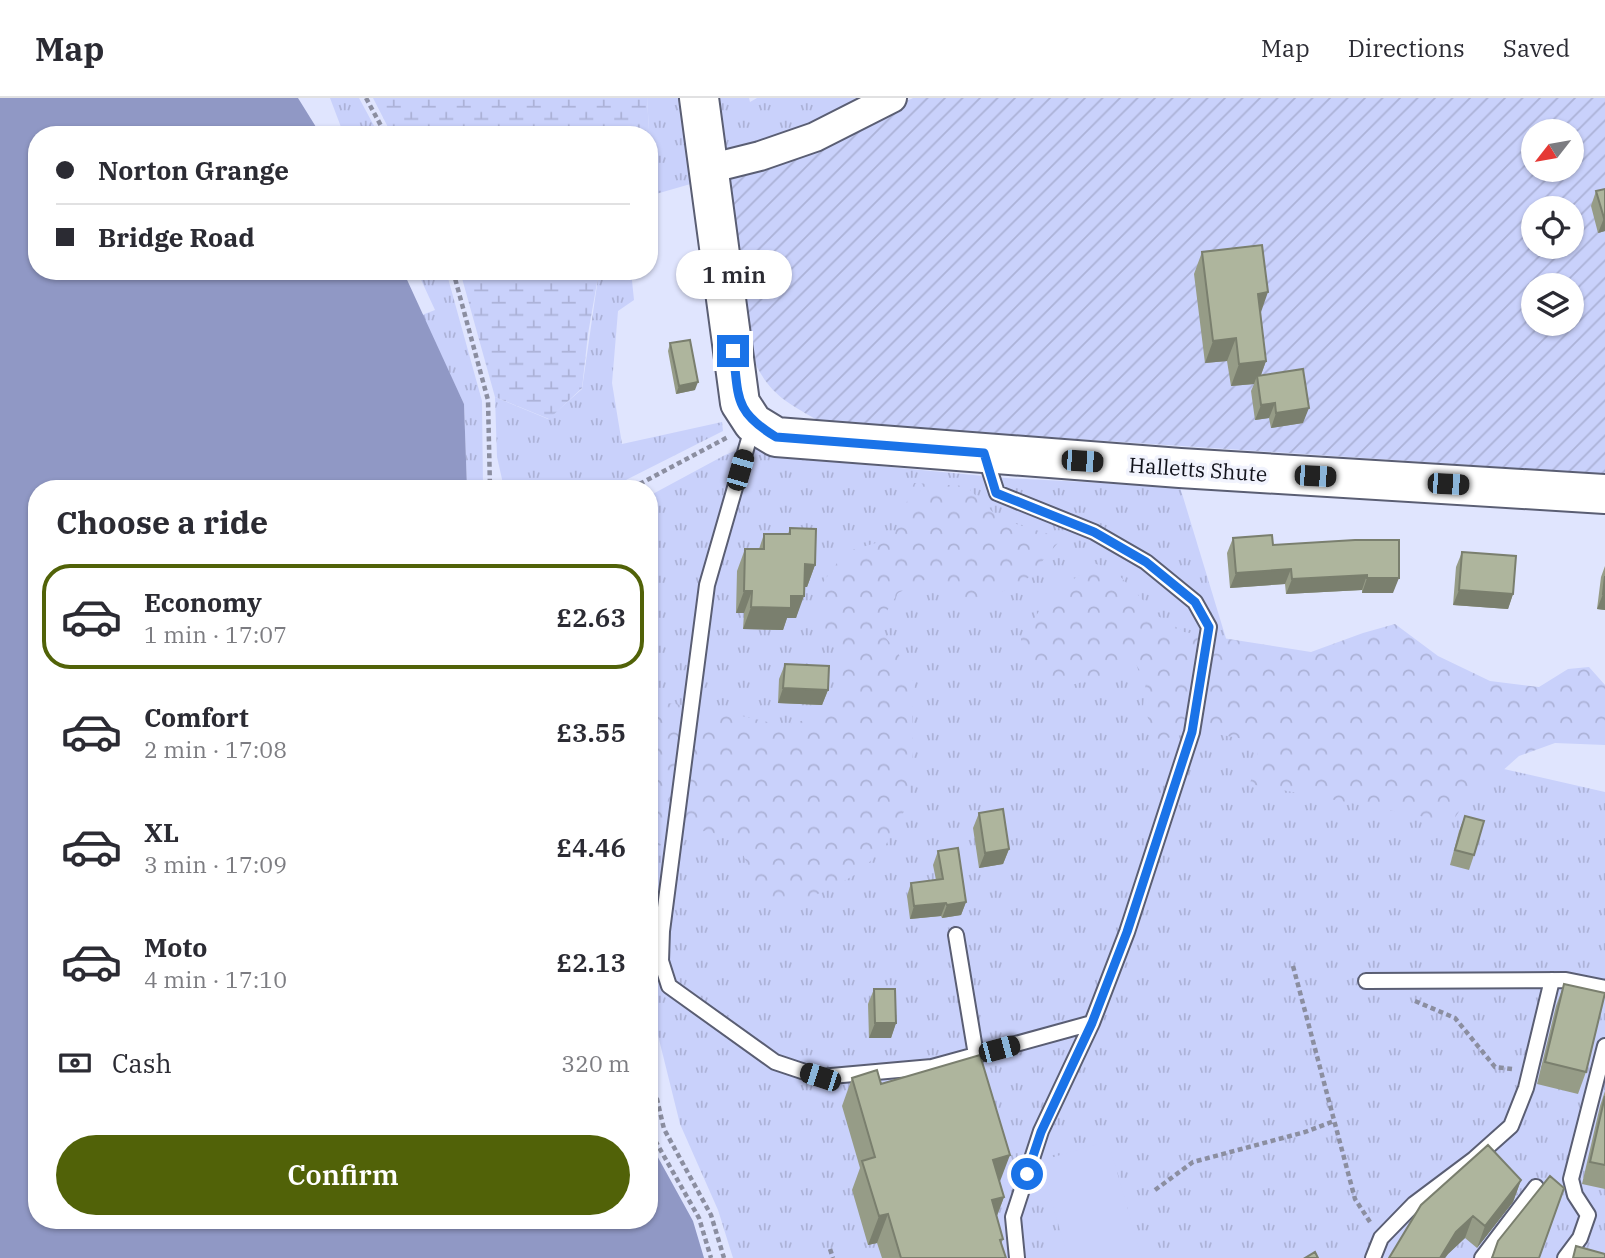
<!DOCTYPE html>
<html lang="en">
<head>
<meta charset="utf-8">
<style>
  body { margin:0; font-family:"IBM Plex Serif",serif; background:#f2f2f3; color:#2b2b33; height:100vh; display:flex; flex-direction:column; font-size:26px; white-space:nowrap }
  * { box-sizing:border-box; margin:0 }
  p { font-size:23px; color:#7c7c81 }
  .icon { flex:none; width:38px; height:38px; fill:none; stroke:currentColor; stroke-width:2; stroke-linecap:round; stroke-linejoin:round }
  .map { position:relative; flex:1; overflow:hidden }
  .details { position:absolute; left:28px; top:382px; width:630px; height:749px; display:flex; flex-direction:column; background:#fff; border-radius:28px; box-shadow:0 2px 5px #0004 }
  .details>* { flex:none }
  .hud { position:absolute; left:28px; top:28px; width:630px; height:154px; border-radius:28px; box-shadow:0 2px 5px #0004; display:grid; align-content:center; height:154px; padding:0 28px; background:#fff }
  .needle { width:46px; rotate:239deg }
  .fabs { position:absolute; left:1521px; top:21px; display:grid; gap:14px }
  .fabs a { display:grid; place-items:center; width:63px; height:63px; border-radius:50%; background:#fff; box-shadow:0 2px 5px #0004; font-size:35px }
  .end { position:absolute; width:32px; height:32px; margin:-16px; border:9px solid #1a73e8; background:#fff; box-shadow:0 0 0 4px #fff }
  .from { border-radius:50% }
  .bubble { position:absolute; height:49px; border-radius:24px; background:#fff; box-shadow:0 2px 5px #0004; font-size:23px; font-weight:600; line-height:49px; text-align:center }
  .car { position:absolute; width:21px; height:42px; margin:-21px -10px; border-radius:9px; box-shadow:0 0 5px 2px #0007; background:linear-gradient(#222 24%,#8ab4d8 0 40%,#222 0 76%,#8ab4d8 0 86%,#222 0) }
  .hud b { display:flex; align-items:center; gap:24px; height:66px; font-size:26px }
  .hud b+b { border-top:2px solid #e1e1e2 }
  .hud i { width:18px; height:18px; background:#2b2b33 }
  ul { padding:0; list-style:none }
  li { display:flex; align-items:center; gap:21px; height:105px; margin:0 14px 10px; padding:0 14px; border:4px solid transparent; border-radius:28px }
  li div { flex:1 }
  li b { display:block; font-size:26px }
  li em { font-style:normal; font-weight:600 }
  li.current { border-color:#516208 }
  li>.icon { width:63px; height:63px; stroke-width:1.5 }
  h2 { padding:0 28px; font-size:32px; line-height:84px }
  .pay { display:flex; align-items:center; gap:18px; height:77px; padding:0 28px; font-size:26px }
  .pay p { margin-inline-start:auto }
  .primary-button { display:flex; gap:14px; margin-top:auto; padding:14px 28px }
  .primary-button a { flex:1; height:80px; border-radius:42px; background:#516208; color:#fff; font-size:28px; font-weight:600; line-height:80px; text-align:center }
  header { display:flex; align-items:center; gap:42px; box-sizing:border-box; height:98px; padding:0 35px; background:#fff; border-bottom:2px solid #e1e1e2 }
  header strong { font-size:33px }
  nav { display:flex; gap:38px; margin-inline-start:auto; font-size:24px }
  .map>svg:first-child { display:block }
  .grass { fill:url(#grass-tufts) }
  .forest { fill:url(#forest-crowns) }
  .wetland { fill:url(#wetland-marsh) }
  .garden { fill:url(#garden-furrows); fill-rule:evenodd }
  .pitch { fill:#c9d1fb }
  .water { fill:#9098c5 }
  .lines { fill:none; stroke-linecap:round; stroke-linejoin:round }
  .lane-casing { stroke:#5a5e73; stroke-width:18 }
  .street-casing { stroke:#5a5e73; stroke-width:32 }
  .primary-casing { stroke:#5a5e73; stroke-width:42 }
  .path { stroke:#8b8ea0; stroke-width:4.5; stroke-dasharray:5 3.5; stroke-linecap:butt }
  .lane { stroke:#fff; stroke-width:14 }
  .street { stroke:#fff; stroke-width:28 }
  .primary { stroke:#fff; stroke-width:38 }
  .wall { fill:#969c87 }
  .shaded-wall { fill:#7a7f6e }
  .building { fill:#aeb59d; stroke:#7a7f6e; stroke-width:2 }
  .route { stroke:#1a73e8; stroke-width:9 }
  .labels { text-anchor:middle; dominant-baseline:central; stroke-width:7; stroke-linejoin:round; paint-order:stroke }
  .street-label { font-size:21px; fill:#11121b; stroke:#f1f3fd }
</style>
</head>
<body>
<header>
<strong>Map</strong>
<nav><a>Map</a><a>Directions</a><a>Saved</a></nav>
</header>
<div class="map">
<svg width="1605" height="1160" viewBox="0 0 1605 1160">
  <defs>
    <pattern id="grass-tufts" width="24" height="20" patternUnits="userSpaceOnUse" patternTransform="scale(1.75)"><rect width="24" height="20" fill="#c9d1fb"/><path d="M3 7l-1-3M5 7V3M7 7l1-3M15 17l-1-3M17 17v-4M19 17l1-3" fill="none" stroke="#acb2d7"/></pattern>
    <pattern id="forest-crowns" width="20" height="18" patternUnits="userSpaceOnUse" patternTransform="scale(1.75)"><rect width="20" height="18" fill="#c9d1fb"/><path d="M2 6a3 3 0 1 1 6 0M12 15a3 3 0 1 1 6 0" fill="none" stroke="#acb2d7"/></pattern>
    <pattern id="wetland-marsh" width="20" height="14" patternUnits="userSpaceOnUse" patternTransform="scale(1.75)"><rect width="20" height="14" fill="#c9d1fb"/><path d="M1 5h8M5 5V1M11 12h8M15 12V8" fill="none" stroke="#acb2d7"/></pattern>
    <pattern id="garden-furrows" width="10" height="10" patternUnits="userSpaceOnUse" patternTransform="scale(1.75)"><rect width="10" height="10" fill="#c9d1fb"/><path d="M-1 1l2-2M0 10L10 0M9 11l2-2" fill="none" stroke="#acb2d7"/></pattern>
  </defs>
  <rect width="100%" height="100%" fill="#e0e5fe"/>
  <!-- grass -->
  <path class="grass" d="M330 0H359L379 37H344Z
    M647 0H683L694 85 649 98 651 64Z
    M714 0H749L750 4 757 0H866C816 26 778 43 721 52Z
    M417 173H446L482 303 483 390H467L464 306 422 217 435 212Z
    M599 173H631L634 202 618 213 612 285 622 346 722 324 723 333 610 390H504L497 359 495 299 548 321 582 291Z
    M754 345 774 358 1005 380 1180 389 1248 613 1605 694V1160H733L718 1112 680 1026 649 901V398L725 357Z"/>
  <!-- forest -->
  <path class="forest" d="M914 385 966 388 1000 421 1062 440 1028 480 971 510 932 478 898 495 877 529 898 555 915 587 912 603 913 654 908 706 884 750 858 775 828 792 784 809 759 793 739 747 707 732 649 751V610L660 604 711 611 781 627 826 618 845 599 837 549 821 527V487L845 454 893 440Z
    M1096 466 1114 472 1158 518 1184 534 1311 554 1363 535 1395 526 1438 558 1490 583 1539 589 1568 571 1589 569 1605 587V647L1555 645 1519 658 1462 709 1452 724 1250 686 1260 644 1200 633 1158 642 1143 609 1146 582 1131 559 1098 580 1056 591 1022 565 1021 540 1050 497Z"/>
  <!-- wetland -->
  <path class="wetland" d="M373 0H647L651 64 649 67V37H392Z
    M460 173H599L588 236 582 290 549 321 495 299Z"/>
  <!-- garden -->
  <path class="garden" d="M913 0H1605V376L821 324C784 303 767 295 750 254L723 80 817 49ZM1533 33H1572V72H1533ZM1533 110H1572V149H1533ZM1533 187H1572V226H1533Z"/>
  <!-- pitch -->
  <path class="pitch" d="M1108 1043 1142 1160H1068L1040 1063Z"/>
  <!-- water -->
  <path class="water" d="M0 0H298L321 37H37V173H403L464 306 467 390H37V1122H649V1043L693 1123 704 1160H0Z"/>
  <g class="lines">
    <defs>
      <path id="lane" d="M753 327 707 487 662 833 661 863 669 888 775 964 820 979 932 969 1092 925
        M985 358 997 395 1094 434 1146 464 1195 504 1209 529 1192 634 1127 834 1092 925 1041 1033 1013 1119 1017 1160
        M956 837 976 957
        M1366 883 1566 882 1605 890
        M1373 1160 1381 1140 1414 1106 1474 1061 1511 1028 1526 990 1552 882
        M1482 1160 1536 1089
        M1565 1160 1580 1140 1588 1117 1575 1097 1571 1081 1605 948"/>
      <path id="street" d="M708 71 760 58 815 39 892 0"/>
      <path id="primary" d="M699 0 740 305 753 325 776 339 1180 370 1605 396"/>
    </defs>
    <!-- lane casing -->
    <use href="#lane" class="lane-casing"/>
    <!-- street casing -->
    <use href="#street" class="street-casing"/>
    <!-- primary casing -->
    <use href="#primary" class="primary-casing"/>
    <!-- path -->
    <path class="path" d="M366 0 386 37
      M453 173 488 302 490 390
      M632 390 728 339
      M1293 868 1355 1101 1370 1124
      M1415 903 1455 920 1495 969 1512 971
      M649 967 664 1031 711 1117 724 1160
      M649 1027 652 1037 699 1120 711 1160
      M1155 1092 1193 1064 1305 1034 1334 1023
      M830 1151 833 1160"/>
    <!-- lane -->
    <use href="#lane" class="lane"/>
    <!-- street -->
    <use href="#street" class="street"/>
    <!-- primary -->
    <use href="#primary" class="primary"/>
  </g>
  <!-- wall -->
  <path class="wall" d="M1605 91V133L1598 135 1591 108 1596 93Z
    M1202 154 1260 217 1266 263 1261 277 1303 325 1271 330 1269 320 1255 322 1251 293 1254 286 1231 288 1227 263 1205 265 1194 176Z
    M670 245 695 292 676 296 668 253Z
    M790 430 815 467 807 489H805L796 520H787L783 532 743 531 744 515H736L737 473 745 451H759L764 436H788Z
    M1233 440 1273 447 1355 442 1393 495H1362V492L1286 496 1285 486 1230 490 1227 455Z
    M1462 454 1513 496 1508 511 1453 507 1456 469Z
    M1605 468V512L1597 511 1601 479Z
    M785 566 828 592 822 607 778 605 779 581Z
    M979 715 1009 751 1003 766 979 770 973 730Z
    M1465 718 1474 757 1469 772 1450 767 1459 733Z
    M938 753 966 804 961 817 942 820 941 818 910 821 907 798 911 785 936 782 933 767Z
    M1564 886 1586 974 1578 996 1537 986 1556 908Z
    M874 891 896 925 891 940H869L868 906Z
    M852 980 881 986 1000 1084 1004 1099 997 1118 1003 1141 1001 1146 1006 1160H882L877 1145 868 1147 852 1092 860 1070 842 1008Z
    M1605 993V1091L1582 1086 1600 1008Z
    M1521 1082 1513 1104 1477 1150 1465 1140 1448 1156 1445 1160H1389Z"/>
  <!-- shaded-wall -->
  <path class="shaded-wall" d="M1605 119V133L1598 135 1604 120Z
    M1268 194 1260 217 1258 196Z
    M1236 240 1227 263 1205 265 1213 243Z
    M1266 263 1258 285 1257 278 1254 286 1231 288 1239 266Z
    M698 284 695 292 676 296 679 288Z
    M1275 305 1269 320 1255 322 1261 307Z
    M1309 310 1303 325 1271 330 1276 315Z
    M805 466 815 467 807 489H797Z
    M1291 471 1285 486 1230 490 1236 475Z
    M1367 477 1362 492 1286 496 1292 481Z
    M1367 480H1399L1393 495H1362Z
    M1459 492 1513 496 1508 511 1453 507Z
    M744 493H752L744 515H736Z
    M1603 496H1605V512L1597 511Z
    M791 498H804L796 520H787L783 532 743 531 751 509Z
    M783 590 828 592 822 607 778 605Z
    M1009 751 1003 766 979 770 985 755Z
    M966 804 961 817 942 820 947 807Z
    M946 805 941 818 910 821 914 808Z
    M875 925H896L891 940H869Z
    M1010 1057 999 1086 993 1062Z
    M1521 1082 1513 1104 1477 1150 1485 1128Z
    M1004 1099 993 1128 992 1102Z
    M888 1116 877 1145 868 1147 879 1118Z
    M1473 1118 1465 1140 1448 1156 1445 1160H1440L1456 1134Z"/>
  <!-- building -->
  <path class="building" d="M1605 91V119L1604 120 1596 93Z
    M1262 147 1268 194 1258 196 1266 263 1239 266 1236 240 1213 243 1202 154Z
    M690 242 698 284 679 288 670 245Z
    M1303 271 1309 310 1276 315 1275 305 1261 307 1257 278Z
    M790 430 816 431 815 467 805 466 804 498H791V510L751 509 752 493H744L745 451H764V436H790Z
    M1272 437 1273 447 1355 442H1399V480H1367V477L1292 481 1291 471 1236 475 1233 440Z
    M1462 454 1516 458 1513 496 1459 492Z
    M1605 478V496H1603Z
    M785 566 829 568 828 592 783 590Z
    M1003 711 1009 751 985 755 979 715Z
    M1465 718 1484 723 1474 757 1455 752Z
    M958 750 966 804 947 807 946 805 914 808 911 785 943 781 938 753Z
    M1564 886 1605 895 1586 974 1545 964Z
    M874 891H895L896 925H875Z
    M980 957 1010 1057 993 1062 1004 1099 992 1102 1003 1141 1000 1142 1006 1160H901L888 1116 879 1118 862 1063 875 1059 852 980 877 972 881 986Z
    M1605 998V1067L1590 1064Z
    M1488 1047 1521 1082 1485 1128 1473 1118 1456 1134 1440 1160H1389L1421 1107Z
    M1550 1078 1564 1090 1539 1160H1492L1498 1143Z
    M1576 1148 1605 1156V1160H1573Z
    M1315 1154 1318 1160H1305Z"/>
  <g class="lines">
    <!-- route -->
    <path class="route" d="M733 253C739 299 733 313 776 339L984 355 996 395 1094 434 1146 464 1195 504 1209 529 1192 634 1127 834 1092 925 1041 1034 1027 1076"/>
  </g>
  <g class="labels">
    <!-- street labels -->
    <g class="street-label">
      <text transform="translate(1198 371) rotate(4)">Halletts Shute</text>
    </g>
  </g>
</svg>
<div class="fabs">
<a><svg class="needle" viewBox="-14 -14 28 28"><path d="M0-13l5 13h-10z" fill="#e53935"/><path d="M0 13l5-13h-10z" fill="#7c7c81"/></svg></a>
<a><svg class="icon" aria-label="locate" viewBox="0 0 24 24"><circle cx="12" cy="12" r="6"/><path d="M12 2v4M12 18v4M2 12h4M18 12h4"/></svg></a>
<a><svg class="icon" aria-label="layers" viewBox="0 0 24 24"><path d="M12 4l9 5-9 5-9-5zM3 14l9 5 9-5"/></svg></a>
</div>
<i class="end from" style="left:1027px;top:1076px"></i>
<i class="end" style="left:733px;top:253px"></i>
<div class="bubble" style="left:676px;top:152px;width:116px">1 min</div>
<i class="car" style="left:1082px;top:363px;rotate:94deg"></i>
<i class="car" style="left:740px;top:372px;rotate:16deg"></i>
<i class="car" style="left:1315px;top:378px;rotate:93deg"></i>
<i class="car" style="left:1448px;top:386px;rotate:93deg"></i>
<i class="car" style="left:999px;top:951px;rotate:75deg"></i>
<i class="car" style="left:820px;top:979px;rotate:288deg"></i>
<div class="hud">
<b><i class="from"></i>Norton Grange</b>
<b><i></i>Bridge Road</b>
</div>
<section class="details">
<h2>Choose a ride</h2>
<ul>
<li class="current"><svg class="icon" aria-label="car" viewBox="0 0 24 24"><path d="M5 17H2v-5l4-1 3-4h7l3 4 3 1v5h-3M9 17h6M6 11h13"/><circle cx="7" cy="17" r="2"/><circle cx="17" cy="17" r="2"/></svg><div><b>Economy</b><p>1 min · 17:07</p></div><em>£2.63</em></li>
<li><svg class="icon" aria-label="car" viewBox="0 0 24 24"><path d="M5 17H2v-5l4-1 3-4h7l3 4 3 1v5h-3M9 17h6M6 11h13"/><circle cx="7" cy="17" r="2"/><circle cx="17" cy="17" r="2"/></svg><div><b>Comfort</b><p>2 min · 17:08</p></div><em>£3.55</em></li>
<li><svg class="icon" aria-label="car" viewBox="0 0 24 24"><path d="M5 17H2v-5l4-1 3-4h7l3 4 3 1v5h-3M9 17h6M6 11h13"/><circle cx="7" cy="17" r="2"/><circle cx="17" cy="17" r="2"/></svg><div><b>XL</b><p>3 min · 17:09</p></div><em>£4.46</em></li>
<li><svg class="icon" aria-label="car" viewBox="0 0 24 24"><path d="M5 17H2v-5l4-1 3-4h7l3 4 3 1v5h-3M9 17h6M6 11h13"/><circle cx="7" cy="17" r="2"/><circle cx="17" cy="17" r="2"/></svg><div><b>Moto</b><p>4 min · 17:10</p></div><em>£2.13</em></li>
</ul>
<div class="pay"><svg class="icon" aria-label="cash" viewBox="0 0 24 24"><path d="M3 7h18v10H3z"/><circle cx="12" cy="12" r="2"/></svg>Cash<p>320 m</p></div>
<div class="primary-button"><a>Confirm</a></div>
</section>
</div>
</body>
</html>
